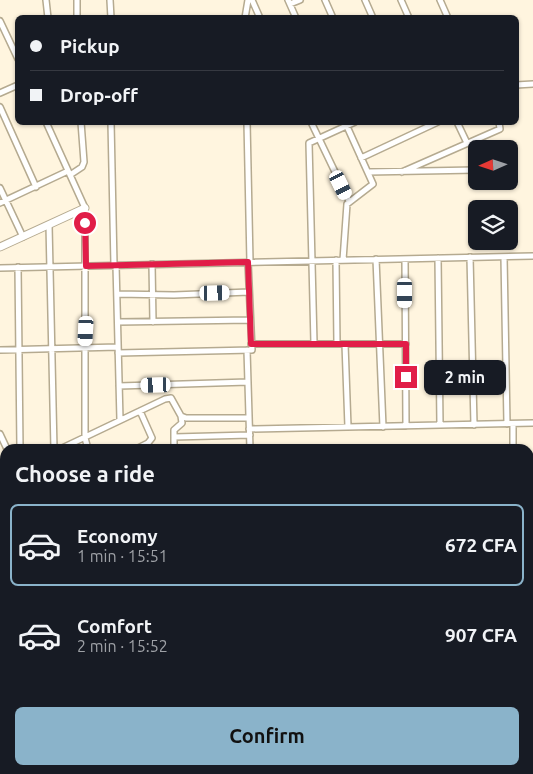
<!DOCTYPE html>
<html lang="en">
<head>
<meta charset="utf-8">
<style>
  body { margin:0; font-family:Ubuntu,sans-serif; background:#20242c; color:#f1f3f6; height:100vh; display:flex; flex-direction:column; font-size:19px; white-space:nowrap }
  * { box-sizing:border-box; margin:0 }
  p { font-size:16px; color:#9ea1a6 }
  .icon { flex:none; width:28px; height:28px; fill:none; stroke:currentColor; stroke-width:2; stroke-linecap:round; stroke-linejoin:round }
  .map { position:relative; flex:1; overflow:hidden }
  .details { position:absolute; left:0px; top:444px; width:534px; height:331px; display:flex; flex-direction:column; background:#171b24; border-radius:15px 15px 0 0; box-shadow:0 1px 4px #0004 }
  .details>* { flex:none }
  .guide { position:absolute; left:15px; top:15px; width:504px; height:110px; border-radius:8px; box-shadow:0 1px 4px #0004; display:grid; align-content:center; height:110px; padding:0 15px; background:#171b24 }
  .needle { width:32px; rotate:267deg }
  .fabs { position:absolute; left:468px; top:140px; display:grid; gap:10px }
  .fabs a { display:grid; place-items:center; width:50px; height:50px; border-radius:8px; background:#171b24; box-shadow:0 1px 4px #0004; font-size:25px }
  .end { position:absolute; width:22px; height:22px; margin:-11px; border:6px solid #e11d48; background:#fff; box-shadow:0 0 0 2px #fff }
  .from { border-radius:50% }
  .bubble { position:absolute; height:35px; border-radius:8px; background:#171b24; box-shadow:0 1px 4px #0004; font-size:16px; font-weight:700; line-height:35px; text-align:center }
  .car { position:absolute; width:15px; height:30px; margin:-15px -8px; border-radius:6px; box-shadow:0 0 4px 1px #0007; background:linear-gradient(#fff 24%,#345 0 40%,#fff 0 76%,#345 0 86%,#fff 0) }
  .guide b { display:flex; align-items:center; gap:18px; height:48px; font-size:19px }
  .guide b+b { border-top:1px solid #363941 }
  .guide i { width:12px; height:12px; background:#f1f3f6 }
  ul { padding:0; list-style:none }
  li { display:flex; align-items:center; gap:15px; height:82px; margin:0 10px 8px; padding:0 5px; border:2px solid transparent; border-radius:8px }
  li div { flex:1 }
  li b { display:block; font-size:19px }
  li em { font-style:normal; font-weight:700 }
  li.on { border-color:#8ab3ca }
  li>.icon { width:45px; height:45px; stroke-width:1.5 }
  h2 { padding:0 15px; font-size:22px; line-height:60px }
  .action { display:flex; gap:10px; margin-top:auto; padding:10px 15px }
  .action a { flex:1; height:58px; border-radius:8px; background:#8ab3ca; color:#111; font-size:20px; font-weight:700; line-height:58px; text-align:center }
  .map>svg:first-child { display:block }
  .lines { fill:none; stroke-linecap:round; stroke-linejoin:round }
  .street-casing { stroke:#b5aa90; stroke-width:8 }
  .secondary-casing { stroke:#b5aa90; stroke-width:9 }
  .street { stroke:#fff; stroke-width:5 }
  .secondary { stroke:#fff; stroke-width:7 }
  .route { stroke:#e11d48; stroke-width:6 }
</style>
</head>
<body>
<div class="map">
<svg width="533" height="774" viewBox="0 0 533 774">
  <rect width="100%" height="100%" fill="#fff5df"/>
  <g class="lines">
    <defs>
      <path id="street" d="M46 0 48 18
        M77 0V18
        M110 0 111 18
        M252 0 260 18
        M288 0 296 18
        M325 0 333 18
        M365 0 373 18
        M401 0 409 18
        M440 0 448 18
        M290 4 300 0
        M245 18 248 0
        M0 21 18 59
        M516 85 533 84
        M0 93 18 85
        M0 107 36 187
        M46 122 85 208V438L88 449
        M111 122 114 265
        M247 122 250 262
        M311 122 349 201
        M457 122 467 143
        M361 158 438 122
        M368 172 476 170
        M402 172 500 129 499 122
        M70 175 82 167 84 162 81 122
        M0 188 23 237
        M0 203 68 171
        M49 225 54 449
        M470 257 474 425
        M504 257 507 424
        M438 258 440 425
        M376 259 383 427
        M405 259 406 426
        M336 260 337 344
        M343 260 347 204 373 184 345 122
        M152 264 153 322
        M116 265 120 420
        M18 267 20 449
        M0 268 533 256
        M117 294 174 295 249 292
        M118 322 250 320
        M314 343 309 143 355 122
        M251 344H406
        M345 344 348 427
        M0 350 118 347
        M247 350 250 449
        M118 353 252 350 248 262
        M119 386 248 382
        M513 424V449
        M249 429 533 423
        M0 434 7 449
        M174 437 250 435
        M60 449 165 399 171 398 181 416 186 418H249
        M136 449 148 443 152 438 140 411
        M174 449V430L182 423 181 416
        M0 508 5 506
        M529 594 533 593
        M0 621 5 622
        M0 674 5 675
        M529 695H533
        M529 728 533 729
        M0 740 5 737
        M529 761H533
        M80 770 82 774
        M154 770 156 774
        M193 770 194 774
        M2 774 11 770
        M119 774 126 770
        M205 774 208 770
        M252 774 255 770
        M294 774 296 770
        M334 774 337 770
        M375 774 378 770
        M413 774V770
        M450 774 451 770
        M485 774V770"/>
      <path id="secondary" d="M0 247 85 208"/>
    </defs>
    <!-- street casing -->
    <use href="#street" class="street-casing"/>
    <!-- secondary casing -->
    <use href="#secondary" class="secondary-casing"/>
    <!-- street -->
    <use href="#street" class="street"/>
    <!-- secondary -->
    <use href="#secondary" class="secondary"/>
  </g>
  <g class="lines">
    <!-- route -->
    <path class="route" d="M85 223 86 266 248 262 251 344H406V377"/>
  </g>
</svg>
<div class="fabs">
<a><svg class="needle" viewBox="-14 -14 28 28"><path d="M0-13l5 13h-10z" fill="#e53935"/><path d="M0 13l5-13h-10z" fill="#9ea1a6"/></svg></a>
<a><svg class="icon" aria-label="layers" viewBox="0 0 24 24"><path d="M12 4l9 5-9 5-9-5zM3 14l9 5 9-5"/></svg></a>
</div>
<i class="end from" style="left:85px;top:223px"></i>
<i class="end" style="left:406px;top:377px"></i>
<div class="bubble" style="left:424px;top:360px;width:82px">2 min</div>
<i class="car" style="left:341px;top:185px;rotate:154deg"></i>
<i class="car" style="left:215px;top:293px;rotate:89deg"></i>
<i class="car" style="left:405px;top:293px;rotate:180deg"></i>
<i class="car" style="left:86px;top:331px;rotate:183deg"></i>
<i class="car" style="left:156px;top:385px;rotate:268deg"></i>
<div class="guide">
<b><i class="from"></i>Pickup</b>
<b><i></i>Drop-off</b>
</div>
<section class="details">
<h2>Choose a ride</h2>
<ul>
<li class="on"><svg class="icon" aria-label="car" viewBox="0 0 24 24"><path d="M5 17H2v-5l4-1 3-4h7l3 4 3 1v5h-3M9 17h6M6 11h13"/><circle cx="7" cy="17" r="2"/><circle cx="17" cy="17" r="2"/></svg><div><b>Economy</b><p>1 min · 15:51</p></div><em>672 CFA</em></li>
<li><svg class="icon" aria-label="car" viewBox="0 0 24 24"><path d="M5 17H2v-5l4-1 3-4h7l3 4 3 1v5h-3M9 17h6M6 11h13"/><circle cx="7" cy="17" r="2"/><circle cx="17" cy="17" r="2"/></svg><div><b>Comfort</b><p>2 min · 15:52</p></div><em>907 CFA</em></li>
</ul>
<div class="action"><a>Confirm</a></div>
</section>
</div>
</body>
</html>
